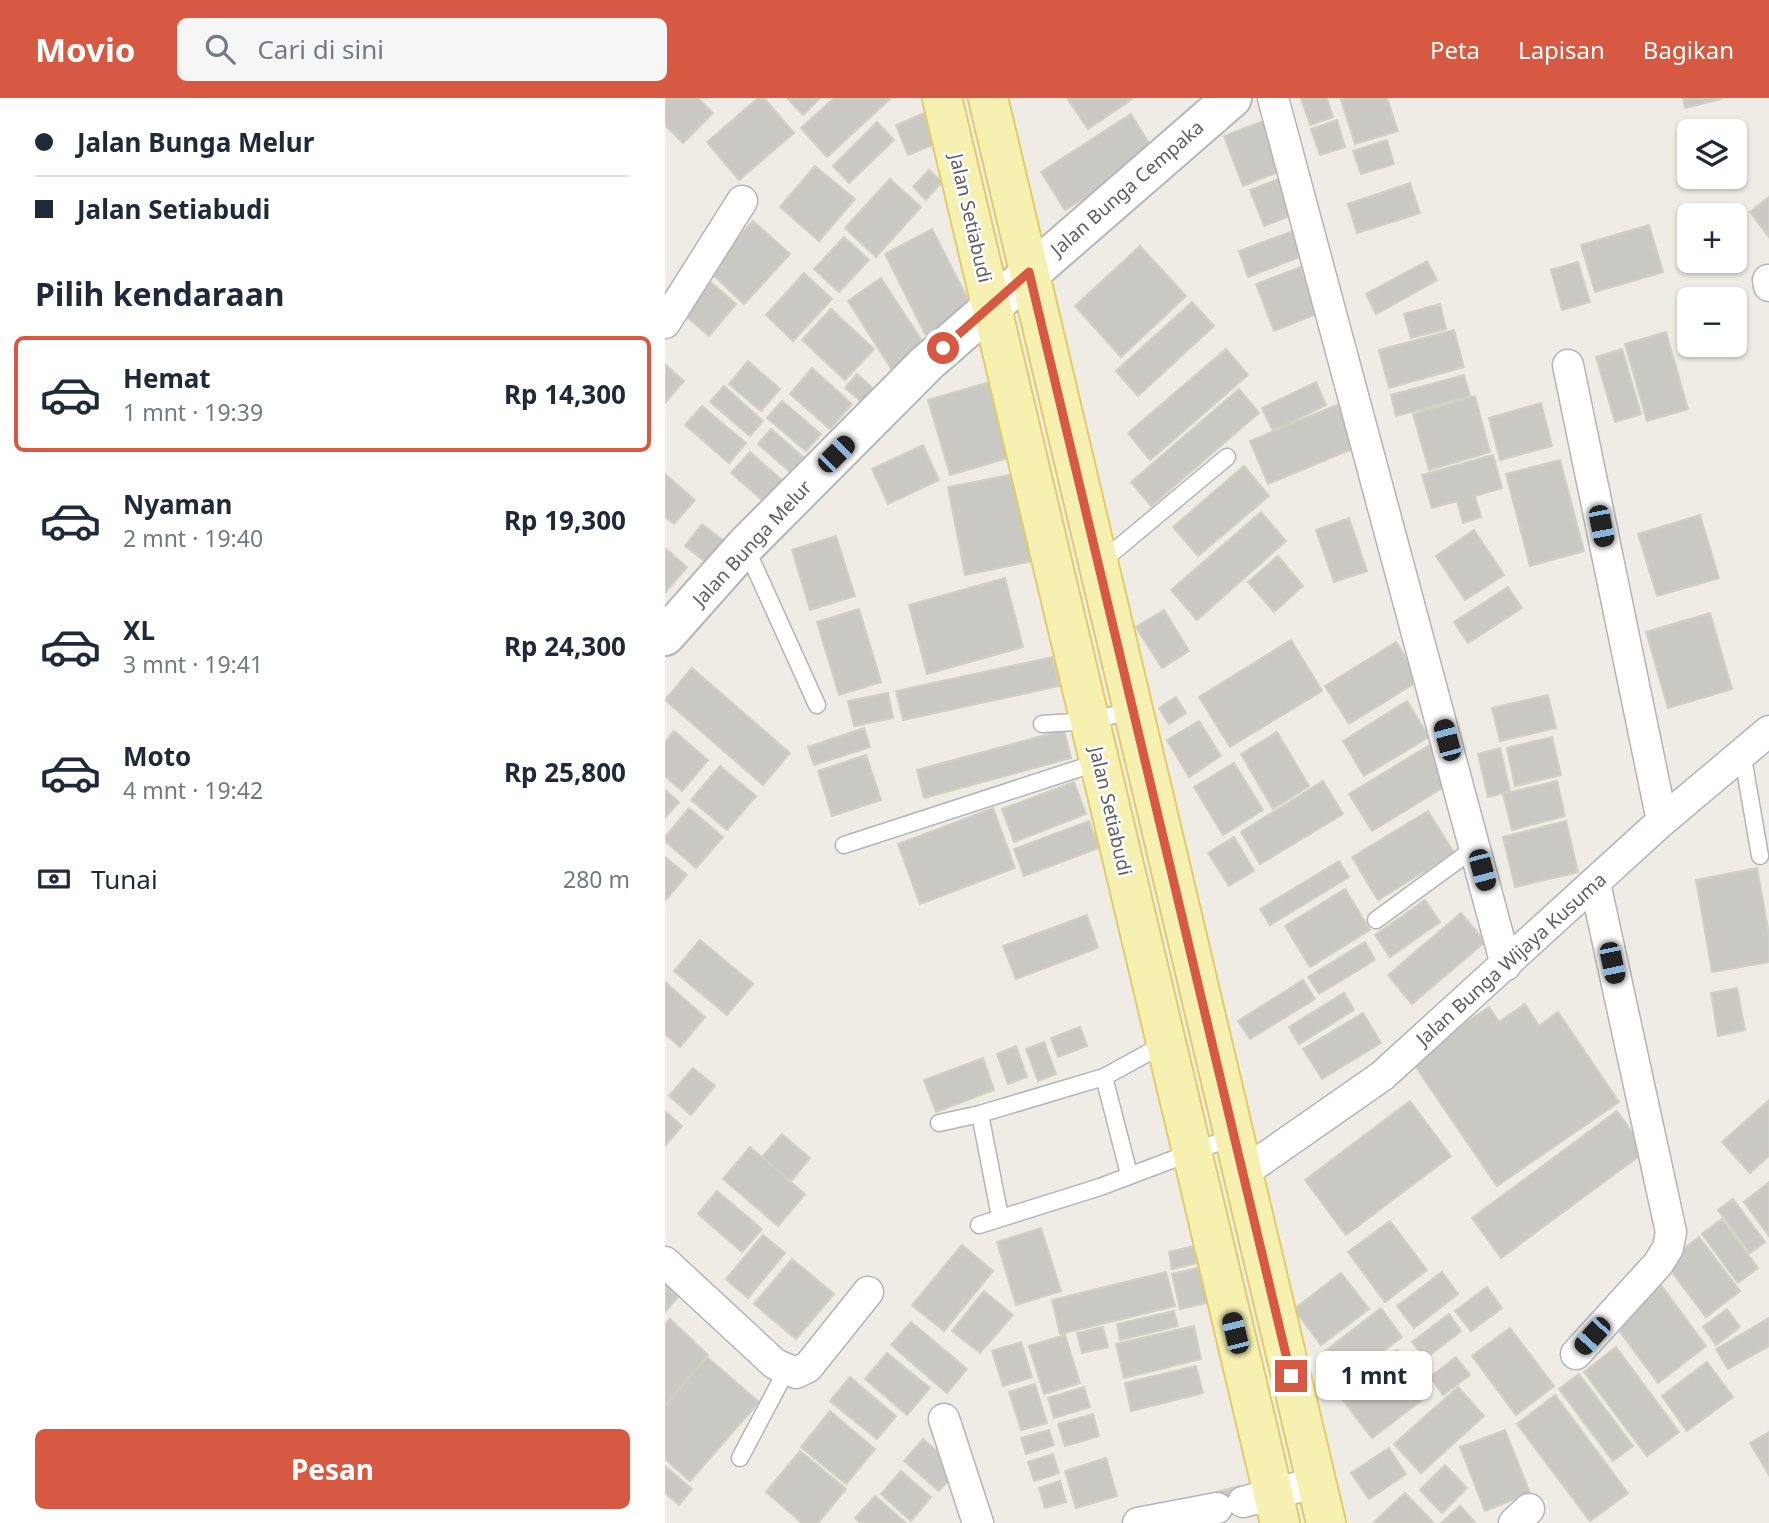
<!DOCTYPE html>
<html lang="id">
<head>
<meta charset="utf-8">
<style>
  body { margin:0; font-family:"Noto Sans",sans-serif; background:#f6f6f7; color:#1f2937; height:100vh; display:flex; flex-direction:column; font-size:26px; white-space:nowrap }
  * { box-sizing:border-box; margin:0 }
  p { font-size:23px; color:#747a83 }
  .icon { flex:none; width:38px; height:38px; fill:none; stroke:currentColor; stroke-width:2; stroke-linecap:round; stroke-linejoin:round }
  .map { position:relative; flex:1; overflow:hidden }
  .drawer { display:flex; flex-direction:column; background:#fff; width:665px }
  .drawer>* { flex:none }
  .top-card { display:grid; align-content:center; height:154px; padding:0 35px; background:#fff }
  .buttons { position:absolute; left:1012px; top:21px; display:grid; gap:14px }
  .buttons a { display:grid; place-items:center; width:70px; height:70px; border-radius:10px; background:#fff; box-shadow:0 2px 5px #0004; font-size:35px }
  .end { position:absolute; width:32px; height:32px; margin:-16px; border:9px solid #d75941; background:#fff; box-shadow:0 0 0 4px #fff }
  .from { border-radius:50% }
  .bubble { position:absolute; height:49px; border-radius:10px; background:#fff; box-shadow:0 2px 5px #0004; font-size:23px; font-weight:700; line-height:49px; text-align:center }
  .car { position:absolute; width:21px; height:42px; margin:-21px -10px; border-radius:9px; box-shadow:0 0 5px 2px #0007; background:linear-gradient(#222 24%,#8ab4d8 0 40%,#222 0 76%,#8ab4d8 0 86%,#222 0) }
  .top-card b { display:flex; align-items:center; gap:24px; height:66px; font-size:26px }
  .top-card b+b { border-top:2px solid #e0e1e3 }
  .top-card i { width:18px; height:18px; background:#1f2937 }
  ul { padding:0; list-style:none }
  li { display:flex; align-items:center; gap:21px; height:116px; margin:0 14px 10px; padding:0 21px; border:4px solid transparent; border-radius:10px }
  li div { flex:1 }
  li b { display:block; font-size:26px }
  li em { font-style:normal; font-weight:700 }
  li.active { border-color:#d75941 }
  li>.icon { width:63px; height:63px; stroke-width:1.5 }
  h2 { padding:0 35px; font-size:32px; line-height:84px }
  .pay { display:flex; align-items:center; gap:18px; height:77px; padding:0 35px; font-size:26px }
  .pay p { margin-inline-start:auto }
  .action { display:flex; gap:14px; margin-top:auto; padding:14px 35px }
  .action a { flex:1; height:80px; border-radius:10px; background:#d75941; color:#fff; font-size:28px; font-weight:700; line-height:80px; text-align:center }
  header { display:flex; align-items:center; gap:42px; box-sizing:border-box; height:98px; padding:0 35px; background:#d75941; color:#fff }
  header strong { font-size:33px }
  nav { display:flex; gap:38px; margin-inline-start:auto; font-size:24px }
  .search { width:490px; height:63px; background:#f6f6f7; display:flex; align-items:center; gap:18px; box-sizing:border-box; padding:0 24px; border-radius:10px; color:#747a83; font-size:26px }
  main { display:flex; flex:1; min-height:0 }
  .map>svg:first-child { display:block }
  .building { fill:#c9c8c2; stroke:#d2cfc4; stroke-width:2 }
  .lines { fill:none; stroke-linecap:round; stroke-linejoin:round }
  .lane-casing { stroke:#b2b4b9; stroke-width:19 }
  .street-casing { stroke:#b2b4b9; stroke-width:33 }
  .secondary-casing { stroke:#b4b6bb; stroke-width:42 }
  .primary-casing { stroke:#e3cb69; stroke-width:42 }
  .lane { stroke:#fff; stroke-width:16 }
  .street { stroke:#fff; stroke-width:30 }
  .secondary { stroke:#fff; stroke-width:38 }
  .primary { stroke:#f7f1b1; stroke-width:38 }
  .route { stroke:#d75941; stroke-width:9 }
  .labels { text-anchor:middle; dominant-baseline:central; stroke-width:5; stroke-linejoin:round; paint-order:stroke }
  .street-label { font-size:19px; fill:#5d5f64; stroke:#fff }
</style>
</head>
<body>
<header>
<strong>Movio</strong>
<div class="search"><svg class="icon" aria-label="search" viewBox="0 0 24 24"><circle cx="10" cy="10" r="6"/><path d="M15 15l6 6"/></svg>Cari di sini</div>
<nav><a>Peta</a><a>Lapisan</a><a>Bagikan</a></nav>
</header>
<main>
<section class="drawer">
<div class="top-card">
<b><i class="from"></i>Jalan Bunga Melur</b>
<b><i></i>Jalan Setiabudi</b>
</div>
<h2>Pilih kendaraan</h2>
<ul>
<li class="active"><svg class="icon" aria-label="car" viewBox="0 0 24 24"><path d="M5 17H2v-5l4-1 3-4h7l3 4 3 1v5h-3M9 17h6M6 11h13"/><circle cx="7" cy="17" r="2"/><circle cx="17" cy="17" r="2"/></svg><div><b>Hemat</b><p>1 mnt · 19:39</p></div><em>Rp 14,300</em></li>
<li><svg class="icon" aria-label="car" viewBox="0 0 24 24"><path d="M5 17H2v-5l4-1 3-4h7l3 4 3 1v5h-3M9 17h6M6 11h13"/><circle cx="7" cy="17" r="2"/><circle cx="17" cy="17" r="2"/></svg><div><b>Nyaman</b><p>2 mnt · 19:40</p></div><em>Rp 19,300</em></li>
<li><svg class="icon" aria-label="car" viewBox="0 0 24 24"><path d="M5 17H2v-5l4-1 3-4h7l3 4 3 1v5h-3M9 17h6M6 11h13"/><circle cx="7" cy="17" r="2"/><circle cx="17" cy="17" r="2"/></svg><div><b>XL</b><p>3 mnt · 19:41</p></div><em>Rp 24,300</em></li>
<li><svg class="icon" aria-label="car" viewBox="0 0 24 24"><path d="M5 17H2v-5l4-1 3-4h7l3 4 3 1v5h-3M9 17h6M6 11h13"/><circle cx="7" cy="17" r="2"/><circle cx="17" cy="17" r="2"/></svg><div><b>Moto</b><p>4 mnt · 19:42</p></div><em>Rp 25,800</em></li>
</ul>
<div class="pay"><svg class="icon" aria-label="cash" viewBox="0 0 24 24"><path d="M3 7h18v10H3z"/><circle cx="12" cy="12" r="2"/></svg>Tunai<p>280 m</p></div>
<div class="action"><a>Pesan</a></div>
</section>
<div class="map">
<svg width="1104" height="1425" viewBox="0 0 1104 1425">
  <rect width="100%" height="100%" fill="#eeece5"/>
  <!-- building -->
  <path class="building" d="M0 0H33L48 15 18 45 0 27Z
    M93 0H99L129 35 74 82 42 44Z
    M122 0H155L138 17Z
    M169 0H226L162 59 136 30Z
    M402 0H466L467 1 423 31Z
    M636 0H662L668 19 645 27Z
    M682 0H722L733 33 690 46 676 2Z
    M1018 0H1056V1L1020 10Z
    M262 14 275 44 243 57 231 27Z
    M466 16 490 55 400 112 376 74Z
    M606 20 626 69 578 88 559 38Z
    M672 22 680 49 655 57 646 31Z
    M212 24 229 42 184 85 168 68Z
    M722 42 729 66 696 76 688 53Z
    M150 68 190 101 154 143 115 109Z
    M264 72 277 84 261 102 248 89Z
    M622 78 636 114 599 128 585 92Z
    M225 81 256 109 211 159 180 130Z
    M745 85 755 115 692 135 683 106Z
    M1104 99V139L1085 114Z
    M88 123 125 156 79 206 43 172Z
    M984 127 998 174 930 194 916 147Z
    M636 130 645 155 583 179 574 153Z
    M267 131 309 213 261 238 220 156Z
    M179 139 204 162 174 194 149 171Z
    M475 148 521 198 456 259 410 208Z
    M762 163 772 182 711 216 701 196Z
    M913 164 925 204 897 212 886 172Z
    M636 169 654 215 609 233 591 186Z
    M139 175 167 201 128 243 101 217Z
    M41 180 71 206 44 238 14 212Z
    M216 180 261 249 227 272 183 203Z
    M527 204 549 228 473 298 451 273Z
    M775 206 781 231 746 240 739 216Z
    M166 211 209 251 180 282 137 242Z
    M789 232 799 269 724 290 714 252Z
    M1001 234 1023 311 982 323 960 246Z
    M561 251 583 277 485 362 463 335Z
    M957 251 976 316 950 324 931 259Z
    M83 263 115 291 96 313 64 286Z
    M0 266 19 283 0 305Z
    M147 270 187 306 165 331 125 296Z
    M192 276 222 303 211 316 180 290Z
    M799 277 805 298 731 318 726 297Z
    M328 283 350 358 285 377 263 302Z
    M651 284 661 307 608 333 597 310Z
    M59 288 98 323 85 338 45 304Z
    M574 291 594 315 486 408 466 384Z
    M810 298 825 354 764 372 748 316Z
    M117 303 156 336 141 353 102 320Z
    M876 305 887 348 835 362 824 320Z
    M674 306 692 349 603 386 585 343Z
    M37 308 81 345 64 365 20 327Z
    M106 331 145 365 132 380 93 346Z
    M258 347 274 382 223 406 207 371Z
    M85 354 132 395 113 416 66 375Z
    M828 357 837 390 810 398 816 419 798 425 792 403 767 410 757 377Z
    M895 362 919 453 865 468 841 376Z
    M579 368 604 398 533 458 508 429Z
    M355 375 372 462 300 477 283 389Z
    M0 376 30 402 9 426 0 419Z
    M596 414 621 443 532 522 506 492Z
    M1035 417 1054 480 992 498 973 436Z
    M684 420 702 473 669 484 651 432Z
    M37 426 64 447 47 469 20 448Z
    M809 432 839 477 800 502 771 458Z
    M171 438 190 498 145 512 127 452Z
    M0 450 22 469 0 495Z
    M613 458 638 488 609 514 583 484Z
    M340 480 358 549 262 576 244 507Z
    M843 489 857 510 803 545 789 524Z
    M194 511 216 584 174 597 152 524Z
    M499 512 524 553 497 570 471 529Z
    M1045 515 1067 591 1003 610 981 534Z
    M626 542 657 593 565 649 534 599Z
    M731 544 755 582 684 626 660 588Z
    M388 559 394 588 238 622 231 593Z
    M27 570 125 655 98 687 0 602Z
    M223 595 228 620 189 628 183 603Z
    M883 597 891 630 835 643 827 610Z
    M511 599 521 615 504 626 494 610Z
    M742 603 764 639 699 678 678 643Z
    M534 623 556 658 524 679 502 642Z
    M199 630 205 649 149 667 143 649Z
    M399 632 406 660 259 700 252 672Z
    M9 633 43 662 17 693 0 678V645Z
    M612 634 644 688 608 711 576 656Z
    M887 639 896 677 850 688 842 650Z
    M766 646 789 683 707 733 684 696Z
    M835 650 845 693 823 699 813 656Z
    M201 657 216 702 167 718 153 673Z
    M569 665 598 712 558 737 529 689Z
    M55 668 91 698 62 732 26 702Z
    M658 683 678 716 595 766 576 734Z
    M892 683 900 718 847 732 838 696Z
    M409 684 421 716 349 744 337 711Z
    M0 692 14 704 0 720Z
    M24 710 58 739 31 770 0 743V739Z
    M328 710 350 770 255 806 233 746Z
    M763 713 789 755 713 802 687 759Z
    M424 723 434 750 359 778 349 751Z
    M901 723 913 774 850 789 838 739Z
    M569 739 589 773 564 788 543 755Z
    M0 759 22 777 0 803Z
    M674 763 684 779 605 827 595 811Z
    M1092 770 1104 836V864L1047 874 1031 782Z
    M680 791 705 832 645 869 620 828Z
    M760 802 775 824 725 859 710 837Z
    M796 815 820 844 747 906 723 877Z
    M422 817 433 850 351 881 338 848Z
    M35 842 88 886 62 917 9 873Z
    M700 844 710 862 654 896 643 879Z
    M638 882 650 901 585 941 573 923Z
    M0 884 40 919 15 949 0 936Z
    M1072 890 1080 932 1053 938 1046 895Z
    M679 895 689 912 634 946 624 929Z
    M860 906 874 928 893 914 954 1004 832 1088 746 962 824 909 834 924Z
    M698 915 716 945 657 981 638 951Z
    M415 929 422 948 393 959 386 940Z
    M379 944 391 976 373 983 361 951Z
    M351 948 362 979 343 986 332 956Z
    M318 960 329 992 271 1014 259 982Z
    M28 970 50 988 26 1017 4 998Z
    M1104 1002V1058L1085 1075 1057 1044Z
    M745 1003 786 1058 681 1137 640 1082Z
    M0 1013 17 1028 0 1048Z
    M952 1013 981 1053 836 1160 807 1120Z
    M117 1036 145 1060 126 1083 97 1059Z
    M85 1049 140 1096 113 1128 58 1081Z
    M1104 1084V1138L1079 1104Z
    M52 1093 97 1131 77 1154 33 1116Z
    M1068 1101 1100 1144 1085 1155 1053 1112Z
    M1057 1121 1093 1170 1073 1185 1037 1136Z
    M725 1123 762 1172 720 1204 683 1154Z
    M376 1130 396 1193 351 1207 332 1144Z
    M98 1137 120 1155 83 1200 61 1181Z
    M1034 1139 1075 1193 1041 1219 1000 1165Z
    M297 1147 328 1173 279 1233 247 1207Z
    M529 1148 532 1165 507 1171 504 1154Z
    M127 1161 169 1196 131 1241 89 1206Z
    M537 1169 546 1204 515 1211 507 1176Z
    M501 1174 510 1208 395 1236 387 1202Z
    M777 1174 793 1196 749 1230 732 1208Z
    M676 1175 704 1211 656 1247 629 1211Z
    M0 1184 15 1197 0 1214Z
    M996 1187 1041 1248 993 1285 947 1223Z
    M822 1189 837 1210 806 1233 790 1213Z
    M319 1193 348 1217 315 1255 287 1233Z
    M716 1210 737 1239 680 1282 659 1254Z
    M1062 1211 1075 1229 1051 1247 1038 1229Z
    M509 1213 513 1228 455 1242 452 1226Z
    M784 1216 796 1233 760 1261 747 1244Z
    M1104 1220V1248L1063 1271 1051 1251Z
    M5 1221 43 1257 0 1308V1226Z
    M246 1224 302 1271 282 1295 226 1247Z
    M529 1228 536 1261 459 1280 451 1246Z
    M438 1229 443 1249 417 1255 412 1235Z
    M845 1230 889 1288 851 1317 807 1258Z
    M400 1237 415 1285 379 1296 364 1248Z
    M356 1244 367 1279 338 1288 327 1253Z
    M951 1249 1014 1334 982 1358 919 1274Z
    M732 1252 765 1296 707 1340 673 1296Z
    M222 1255 265 1290 242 1317 200 1281Z
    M42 1259 94 1304 25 1383 0 1361V1308Z
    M791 1259 805 1277 778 1297 765 1279Z
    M1042 1264 1068 1299 1022 1333 997 1298Z
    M531 1268 538 1295 466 1313 460 1285Z
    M914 1276 968 1348 948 1363 894 1291Z
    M185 1279 231 1318 212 1341 165 1303Z
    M370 1286 382 1325 356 1332 344 1294Z
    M419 1289 425 1309 389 1320 383 1300Z
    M793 1289 819 1318 756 1375 729 1346Z
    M890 1297 963 1395 925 1423 852 1326Z
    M165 1313 210 1351 181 1386 136 1349Z
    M428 1316 434 1338 400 1348 393 1326Z
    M384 1332 389 1347 361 1356 356 1340Z
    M840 1332 865 1395 820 1413 795 1349Z
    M1104 1334V1377L1085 1345Z
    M258 1341 293 1371 274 1393 239 1363Z
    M724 1350 741 1376 704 1401 686 1375Z
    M135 1353 181 1391 153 1425H137L101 1394Z
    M388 1356 394 1375 369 1383 363 1364Z
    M441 1360 452 1398 411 1410 400 1373Z
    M780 1367 802 1390 777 1415 755 1392Z
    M0 1368 27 1391 14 1407 0 1395Z
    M236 1373 266 1399 246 1423 216 1396Z
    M395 1383 401 1404 380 1410 374 1390Z
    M574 1388 580 1411 553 1417 548 1395Z
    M740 1395 769 1425H708Z
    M210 1398 241 1425H195L190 1420Z
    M795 1408 811 1425H776Z"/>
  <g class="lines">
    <defs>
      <path id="lane" d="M81 450 152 607
        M435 465 562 359
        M377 626 425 623 468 612
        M1077 654 1095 758
        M179 747 434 664
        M711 822 811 749
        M439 979 464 1076
        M315 1016 335 1119
        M274 1025 315 1016 439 979 501 945
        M314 1127 435 1089 570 1038
        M75 1360 121 1273"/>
      <path id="street" d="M608 0 841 867
        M1103 182 1104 188
        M0 225 77 103
        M903 267 997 723
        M578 1075 717 978 997 723 1104 633
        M0 1164 110 1266 131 1275 143 1269 203 1194
        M911 1256 993 1166 1003 1150 1006 1134 930 785
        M279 1321 313 1425
        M578 1404 652 1384
        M473 1425 552 1410
        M849 1425 864 1411"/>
      <path id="secondary" d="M0 538 80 448 262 265 567 0"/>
      <path id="primary" d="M277 0 615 1425
        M323 0 661 1425"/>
    </defs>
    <!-- lane casing -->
    <use href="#lane" class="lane-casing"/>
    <!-- street casing -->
    <use href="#street" class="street-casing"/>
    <!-- secondary casing -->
    <use href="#secondary" class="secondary-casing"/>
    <!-- primary casing -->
    <use href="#primary" class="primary-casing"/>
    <!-- lane -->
    <use href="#lane" class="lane"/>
    <!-- street -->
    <use href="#street" class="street"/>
    <!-- secondary -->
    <use href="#secondary" class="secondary"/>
    <!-- primary -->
    <use href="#primary" class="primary"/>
  </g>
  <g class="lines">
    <!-- route -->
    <path class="route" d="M278 250 364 174 626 1278"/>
  </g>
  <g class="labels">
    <!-- street labels -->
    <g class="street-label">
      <text transform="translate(462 90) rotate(-41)">Jalan Bunga Cempaka</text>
      <text transform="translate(306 120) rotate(77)">Jalan Setiabudi</text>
      <text transform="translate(87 445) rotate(-47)">Jalan Bunga Melur</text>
      <text transform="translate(446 713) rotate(77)">Jalan Setiabudi</text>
      <text transform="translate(846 861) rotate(-42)">Jalan Bunga Wijaya Kusuma</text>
    </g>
  </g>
</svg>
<div class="buttons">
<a><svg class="icon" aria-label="layers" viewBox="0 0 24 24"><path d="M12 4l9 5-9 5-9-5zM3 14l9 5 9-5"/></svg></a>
<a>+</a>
<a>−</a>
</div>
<i class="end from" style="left:278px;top:250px"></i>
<i class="end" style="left:626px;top:1278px"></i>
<div class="bubble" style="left:651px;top:1253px;width:116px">1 mnt</div>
<i class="car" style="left:171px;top:356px;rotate:45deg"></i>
<i class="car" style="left:936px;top:428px;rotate:169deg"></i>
<i class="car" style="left:782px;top:642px;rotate:345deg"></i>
<i class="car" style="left:817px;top:772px;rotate:165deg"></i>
<i class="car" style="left:947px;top:865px;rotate:168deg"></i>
<i class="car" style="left:570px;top:1235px;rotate:346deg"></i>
<i class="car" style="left:927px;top:1238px;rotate:222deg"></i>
</div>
</main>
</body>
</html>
